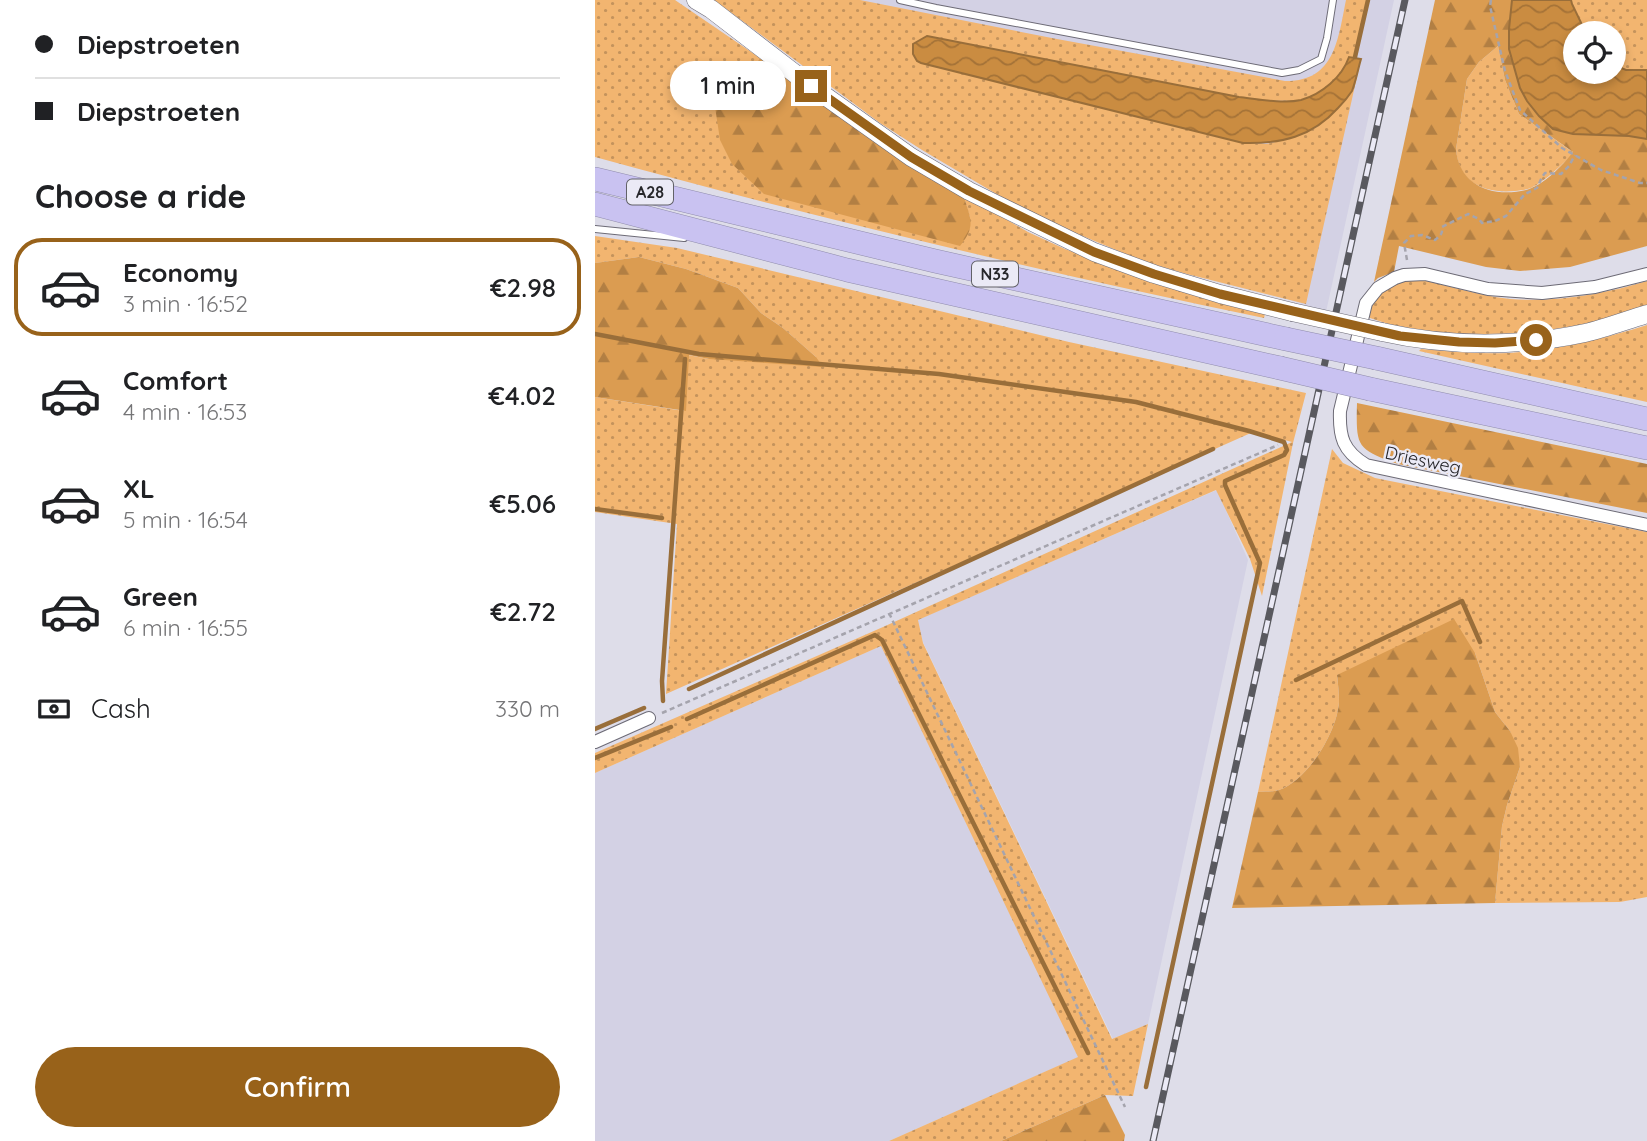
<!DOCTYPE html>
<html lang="en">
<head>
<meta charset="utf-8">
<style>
  body { margin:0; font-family:Quicksand,sans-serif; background:#f6f6f6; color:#202124; height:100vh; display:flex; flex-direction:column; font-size:26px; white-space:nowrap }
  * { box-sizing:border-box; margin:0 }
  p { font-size:23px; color:#757577 }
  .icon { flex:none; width:38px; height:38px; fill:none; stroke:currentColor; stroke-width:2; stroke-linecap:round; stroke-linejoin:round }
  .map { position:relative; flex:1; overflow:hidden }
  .drawer { display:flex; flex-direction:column; background:#fff; width:595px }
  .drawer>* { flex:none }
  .guide { display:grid; align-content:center; height:154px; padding:0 35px; background:#fff }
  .tools { position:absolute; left:968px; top:21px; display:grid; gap:14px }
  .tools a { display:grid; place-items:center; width:63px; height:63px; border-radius:50%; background:#fff; box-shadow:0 4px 10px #0003; font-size:35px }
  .end { position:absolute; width:32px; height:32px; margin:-16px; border:9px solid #98621a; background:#fff; box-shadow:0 0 0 4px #fff }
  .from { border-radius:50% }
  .bubble { position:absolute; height:49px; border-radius:24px; background:#fff; box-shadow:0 4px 10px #0003; font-size:23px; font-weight:600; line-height:49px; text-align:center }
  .guide b { display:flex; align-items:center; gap:24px; height:66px; font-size:26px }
  .guide b+b { border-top:2px solid #e0e0e0 }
  .guide i { width:18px; height:18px; background:#202124 }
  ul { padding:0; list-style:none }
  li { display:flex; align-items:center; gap:21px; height:98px; margin:0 14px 10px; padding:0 21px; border:4px solid transparent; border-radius:28px }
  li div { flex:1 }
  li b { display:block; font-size:26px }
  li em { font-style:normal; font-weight:600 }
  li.on { border-color:#98621a }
  li>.icon { width:63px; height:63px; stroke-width:1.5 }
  h2 { padding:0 35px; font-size:32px; line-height:84px }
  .pay { display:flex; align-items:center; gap:18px; height:77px; padding:0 35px; font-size:26px }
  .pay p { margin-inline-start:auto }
  .button { display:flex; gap:14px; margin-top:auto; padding:14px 35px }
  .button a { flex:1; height:80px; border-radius:42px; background:#98621a; color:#fff; font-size:28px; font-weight:600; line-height:80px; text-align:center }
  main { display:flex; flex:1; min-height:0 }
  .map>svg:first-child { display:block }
  .built { fill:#d3d1e4 }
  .green { fill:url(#green-dots) }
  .forest { fill:url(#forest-firs); fill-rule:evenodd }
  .water { fill:url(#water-waves); stroke:#996e3a; stroke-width:2 }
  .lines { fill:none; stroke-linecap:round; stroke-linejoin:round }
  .stream { stroke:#996e3a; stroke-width:4.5 }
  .lane-casing { stroke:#6d6b76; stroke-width:8 }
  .street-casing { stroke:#6d6b76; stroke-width:14 }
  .secondary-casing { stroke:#6d6b76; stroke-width:19 }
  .highway-casing { stroke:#908cac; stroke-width:24 }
  .path { stroke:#a5a4ad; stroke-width:2.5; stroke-dasharray:5 3.5; stroke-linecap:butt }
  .lane { stroke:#fff; stroke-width:6 }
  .street { stroke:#fff; stroke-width:12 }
  .secondary { stroke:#fff; stroke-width:18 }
  .highway { stroke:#c9c2f1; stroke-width:23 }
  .rail-casing { stroke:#59595f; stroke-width:7 }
  .rail { stroke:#ebeaf6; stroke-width:4.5; stroke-dasharray:13; stroke-linecap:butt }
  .secondary-bridge-casing { stroke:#6d6b76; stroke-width:19; stroke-linecap:butt }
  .highway-bridge-casing { stroke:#908cac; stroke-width:24; stroke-linecap:butt }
  .secondary-bridge { stroke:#fff; stroke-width:18 }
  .highway-bridge { stroke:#c9c2f1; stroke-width:23 }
  .route { stroke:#98621a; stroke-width:9 }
  .labels { text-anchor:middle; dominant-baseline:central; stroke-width:5; stroke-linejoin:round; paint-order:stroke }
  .shield { fill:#ebeaf6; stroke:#626268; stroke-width:2 }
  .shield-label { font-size:16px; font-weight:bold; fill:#27272b }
  .street-label { font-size:18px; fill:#27272b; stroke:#ebeaf6 }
</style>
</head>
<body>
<main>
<section class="drawer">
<div class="guide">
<b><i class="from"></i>Diepstroeten</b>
<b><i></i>Diepstroeten</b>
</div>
<h2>Choose a ride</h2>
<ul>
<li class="on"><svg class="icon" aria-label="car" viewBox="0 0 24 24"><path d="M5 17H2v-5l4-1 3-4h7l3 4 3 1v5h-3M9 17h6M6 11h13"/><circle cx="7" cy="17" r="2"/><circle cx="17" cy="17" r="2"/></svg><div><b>Economy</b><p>3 min · 16:52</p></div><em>€2.98</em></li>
<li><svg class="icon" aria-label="car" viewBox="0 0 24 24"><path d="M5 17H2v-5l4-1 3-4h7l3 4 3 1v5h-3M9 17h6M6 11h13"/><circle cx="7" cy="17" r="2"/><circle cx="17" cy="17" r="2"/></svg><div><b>Comfort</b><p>4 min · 16:53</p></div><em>€4.02</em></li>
<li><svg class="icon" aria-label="car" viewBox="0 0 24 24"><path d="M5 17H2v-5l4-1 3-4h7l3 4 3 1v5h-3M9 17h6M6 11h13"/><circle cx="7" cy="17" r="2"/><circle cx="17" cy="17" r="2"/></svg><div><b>XL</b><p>5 min · 16:54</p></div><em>€5.06</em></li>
<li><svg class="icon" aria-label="car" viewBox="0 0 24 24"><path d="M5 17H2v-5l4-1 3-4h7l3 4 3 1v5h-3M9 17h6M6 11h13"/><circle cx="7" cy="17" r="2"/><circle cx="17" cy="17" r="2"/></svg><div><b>Green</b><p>6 min · 16:55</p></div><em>€2.72</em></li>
</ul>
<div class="pay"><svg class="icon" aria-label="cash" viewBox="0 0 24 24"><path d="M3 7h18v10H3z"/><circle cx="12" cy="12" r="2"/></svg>Cash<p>330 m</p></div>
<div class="button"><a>Confirm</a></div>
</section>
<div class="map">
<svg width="1052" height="1141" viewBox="0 0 1052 1141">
  <defs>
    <pattern id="green-dots" width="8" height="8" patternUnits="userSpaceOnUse" patternTransform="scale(1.75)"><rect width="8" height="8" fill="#f2b570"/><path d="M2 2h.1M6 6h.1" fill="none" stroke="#c4935c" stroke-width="1.8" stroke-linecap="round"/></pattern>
    <pattern id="forest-firs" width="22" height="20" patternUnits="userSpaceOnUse" patternTransform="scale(1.75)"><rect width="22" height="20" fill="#db9c51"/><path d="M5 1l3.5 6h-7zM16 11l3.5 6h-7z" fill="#b27f43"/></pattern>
    <pattern id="water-waves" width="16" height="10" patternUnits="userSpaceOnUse" patternTransform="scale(1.75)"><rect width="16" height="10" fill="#ca8c41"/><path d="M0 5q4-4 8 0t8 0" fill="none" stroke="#a47237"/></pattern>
  </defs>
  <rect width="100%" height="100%" fill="#dedde9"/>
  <!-- built -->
  <path class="built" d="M126 0H799L731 312 507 236Z
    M622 490 653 560 553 1024 518 1039 328 642 322 620Z
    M286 646 484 1057 294 1141H0V773Z"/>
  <!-- green -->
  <path class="green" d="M0 0H80L165 58 149 80 124 81 375 218 368 194 433 232 470 249 589 292 670 314 669 318C445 271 221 218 0 157Z
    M119 0H265L462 39 690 81C740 82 743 39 751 0H773L760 57H754C747 77 727 94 706 100 698 102 687 100 678 101L322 61 648 143 671 144 694 139 722 127 757 91 766 59 711 304 592 274 550 262 466 227 415 202 327 150 285 123Z
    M976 0H1052V70H1031L1019 65 1018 33H991L977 4Z
    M903 46 910 80 924 114 979 153C965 166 953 179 936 188 931 190 925 190 920 191 889 194 863 182 861 149L872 79 884 62Z
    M0 236 82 248 474 342 711 393 698 443 667 596 655 559 621 490 323 620 328 643 517 1039 553 1024 538 1096 510 1095 406 1141H294L483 1057 286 646 0 773V753L288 627 697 442 658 432 71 694 82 524 0 512V397L89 411 93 355 114 359 221 357 188 328 166 313 143 288 91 269 44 257 0 263Z
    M820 280 831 281C854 286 877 293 900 297 946 305 1007 295 1052 281V305C979 335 880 341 803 326 792 324 782 320 772 317 779 294 796 282 820 280Z
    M1052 325V402L824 351 826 349C862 352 899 356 935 351 975 347 1014 337 1052 325Z
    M737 449 748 463 780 478 1052 532V897L1025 902 900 903 907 826 912 805 925 767 915 731 900 712 880 653 742 675C743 684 744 693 744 702 742 732 713 780 684 790 678 792 670 791 663 792Z"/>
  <!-- forest -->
  <path class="forest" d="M840 0H917C915 24 912 42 920 64L1002 135 1034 136 1052 139V246L975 267 925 271 891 267 804 246 799 272 783 278 779 282ZM903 46 910 80 924 114 978 152C967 166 949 185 931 190 898 198 864 186 861 149L872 79 884 62Z
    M165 58 368 194C375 218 382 225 365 246L169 194 137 164 125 140 119 100 124 81 149 80Z
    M44 257 91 269 143 288 166 313 188 328 221 357 228 367 114 359 94 355 91 411 0 397V263Z
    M762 403 1052 464V513L803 464C761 449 761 447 762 403Z
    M859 619 880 653 900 712 915 731 923 748 925 767 912 805 907 826 900 903 637 908 663 792C670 791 678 792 684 790 713 780 742 732 744 702 744 693 743 684 742 675Z
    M510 1095 530 1135 529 1141H406Z"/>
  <!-- water -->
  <path class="water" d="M917 0H976L977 4 991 33H980V72H1018L1019 65 1031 70H1052V139L1034 136 978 134 958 129 944 116 932 101 925 88 914 49V29Z
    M332 36 644 97C662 99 688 104 706 100 727 94 747 77 754 57L766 59C763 69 761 81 757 91 753 97 748 103 743 108 717 137 686 144 648 143L326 63 322 61 318 54V44Z"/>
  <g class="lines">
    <!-- stream -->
    <path class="stream" d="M760 57 773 0
      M0 334 104 354 344 374 541 402 654 431 689 442 692 450 689 455 630 481V485L665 563 551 1087
      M0 509 67 518
      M701 680 867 601 885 642
      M94 689 618 449
      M68 701 67 681 90 359
      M92 719 280 635 287 640 493 1053
      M0 729 49 708
      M0 758 76 727"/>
    <defs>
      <path id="lane" d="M305 0 341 8 687 73 704 70 726 59 732 38 738 0
        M0 229 89 238"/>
      <path id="street" d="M1052 274 1000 287 947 293 893 289 830 274 809 275 800 278 783 288 771 303 745 411C744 437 748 451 771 465L1052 525
        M0 742 54 718"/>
      <path id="secondary" d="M101 0 116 9 216 86 316 157 374 191 499 252 559 274 625 294 697 312
        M787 332C853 347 925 347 990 333 1011 328 1032 320 1052 314"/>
      <path id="highway" d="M0 179 340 261 691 339
        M0 204 252 270 685 368
        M781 358 1052 419
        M775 389 1052 448"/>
    </defs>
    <!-- lane casing -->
    <use href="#lane" class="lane-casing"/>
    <!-- street casing -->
    <use href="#street" class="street-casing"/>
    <!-- secondary casing -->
    <use href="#secondary" class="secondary-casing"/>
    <!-- highway casing -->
    <use href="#highway" class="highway-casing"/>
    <!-- path -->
    <path class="path" d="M896 0 895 6 910 71 925 110 967 148 1006 170 1045 183H1052
      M812 260 809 243 816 236 827 235 840 240C845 236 848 234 847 227L873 214 884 219 887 223 900 221 911 216 930 194 942 188 947 177 950 173 966 174 974 166 980 155
      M294 613 530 1107
      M67 713 683 445"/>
    <!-- lane -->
    <use href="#lane" class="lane"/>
    <!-- street -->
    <use href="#street" class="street"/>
    <!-- secondary -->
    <use href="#secondary" class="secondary"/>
    <!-- highway -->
    <use href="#highway" class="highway"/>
    <defs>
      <path id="rail" d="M558 1141 810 0"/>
    </defs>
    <!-- rail casing -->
    <use href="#rail" class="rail-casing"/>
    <!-- rail -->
    <use href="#rail" class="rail"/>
    <defs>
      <path id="secondary-bridge" d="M697 312 787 332"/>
      <path id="highway-bridge" d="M691 339 781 358
        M685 368 775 389"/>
    </defs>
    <!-- secondary-bridge casing -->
    <use href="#secondary-bridge" class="secondary-bridge-casing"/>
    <!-- highway-bridge casing -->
    <use href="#highway-bridge" class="highway-bridge-casing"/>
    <!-- secondary-bridge -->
    <use href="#secondary-bridge" class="secondary-bridge"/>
    <!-- highway-bridge -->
    <use href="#highway-bridge" class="highway-bridge"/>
  </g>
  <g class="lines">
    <!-- route -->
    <path class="route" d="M216 86 316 157 374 191 499 252 559 274 625 294 805 336 864 342 900 343 941 340"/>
  </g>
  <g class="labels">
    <!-- shield labels -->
    <g class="shield">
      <rect x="32" y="179.5" width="46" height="25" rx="5"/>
      <rect x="377" y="261.5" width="46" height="25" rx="5"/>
    </g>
    <g class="shield-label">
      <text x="55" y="192">A28</text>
      <text x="400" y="274">N33</text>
    </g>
    <!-- street labels -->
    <g class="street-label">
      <text transform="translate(828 460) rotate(12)">Driesweg</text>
    </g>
  </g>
</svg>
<div class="tools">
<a><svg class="icon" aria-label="locate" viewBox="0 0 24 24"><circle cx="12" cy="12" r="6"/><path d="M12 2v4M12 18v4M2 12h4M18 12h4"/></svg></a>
</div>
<i class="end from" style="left:941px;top:340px"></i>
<i class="end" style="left:216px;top:86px"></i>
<div class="bubble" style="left:75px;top:61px;width:116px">1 min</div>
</div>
</main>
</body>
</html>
